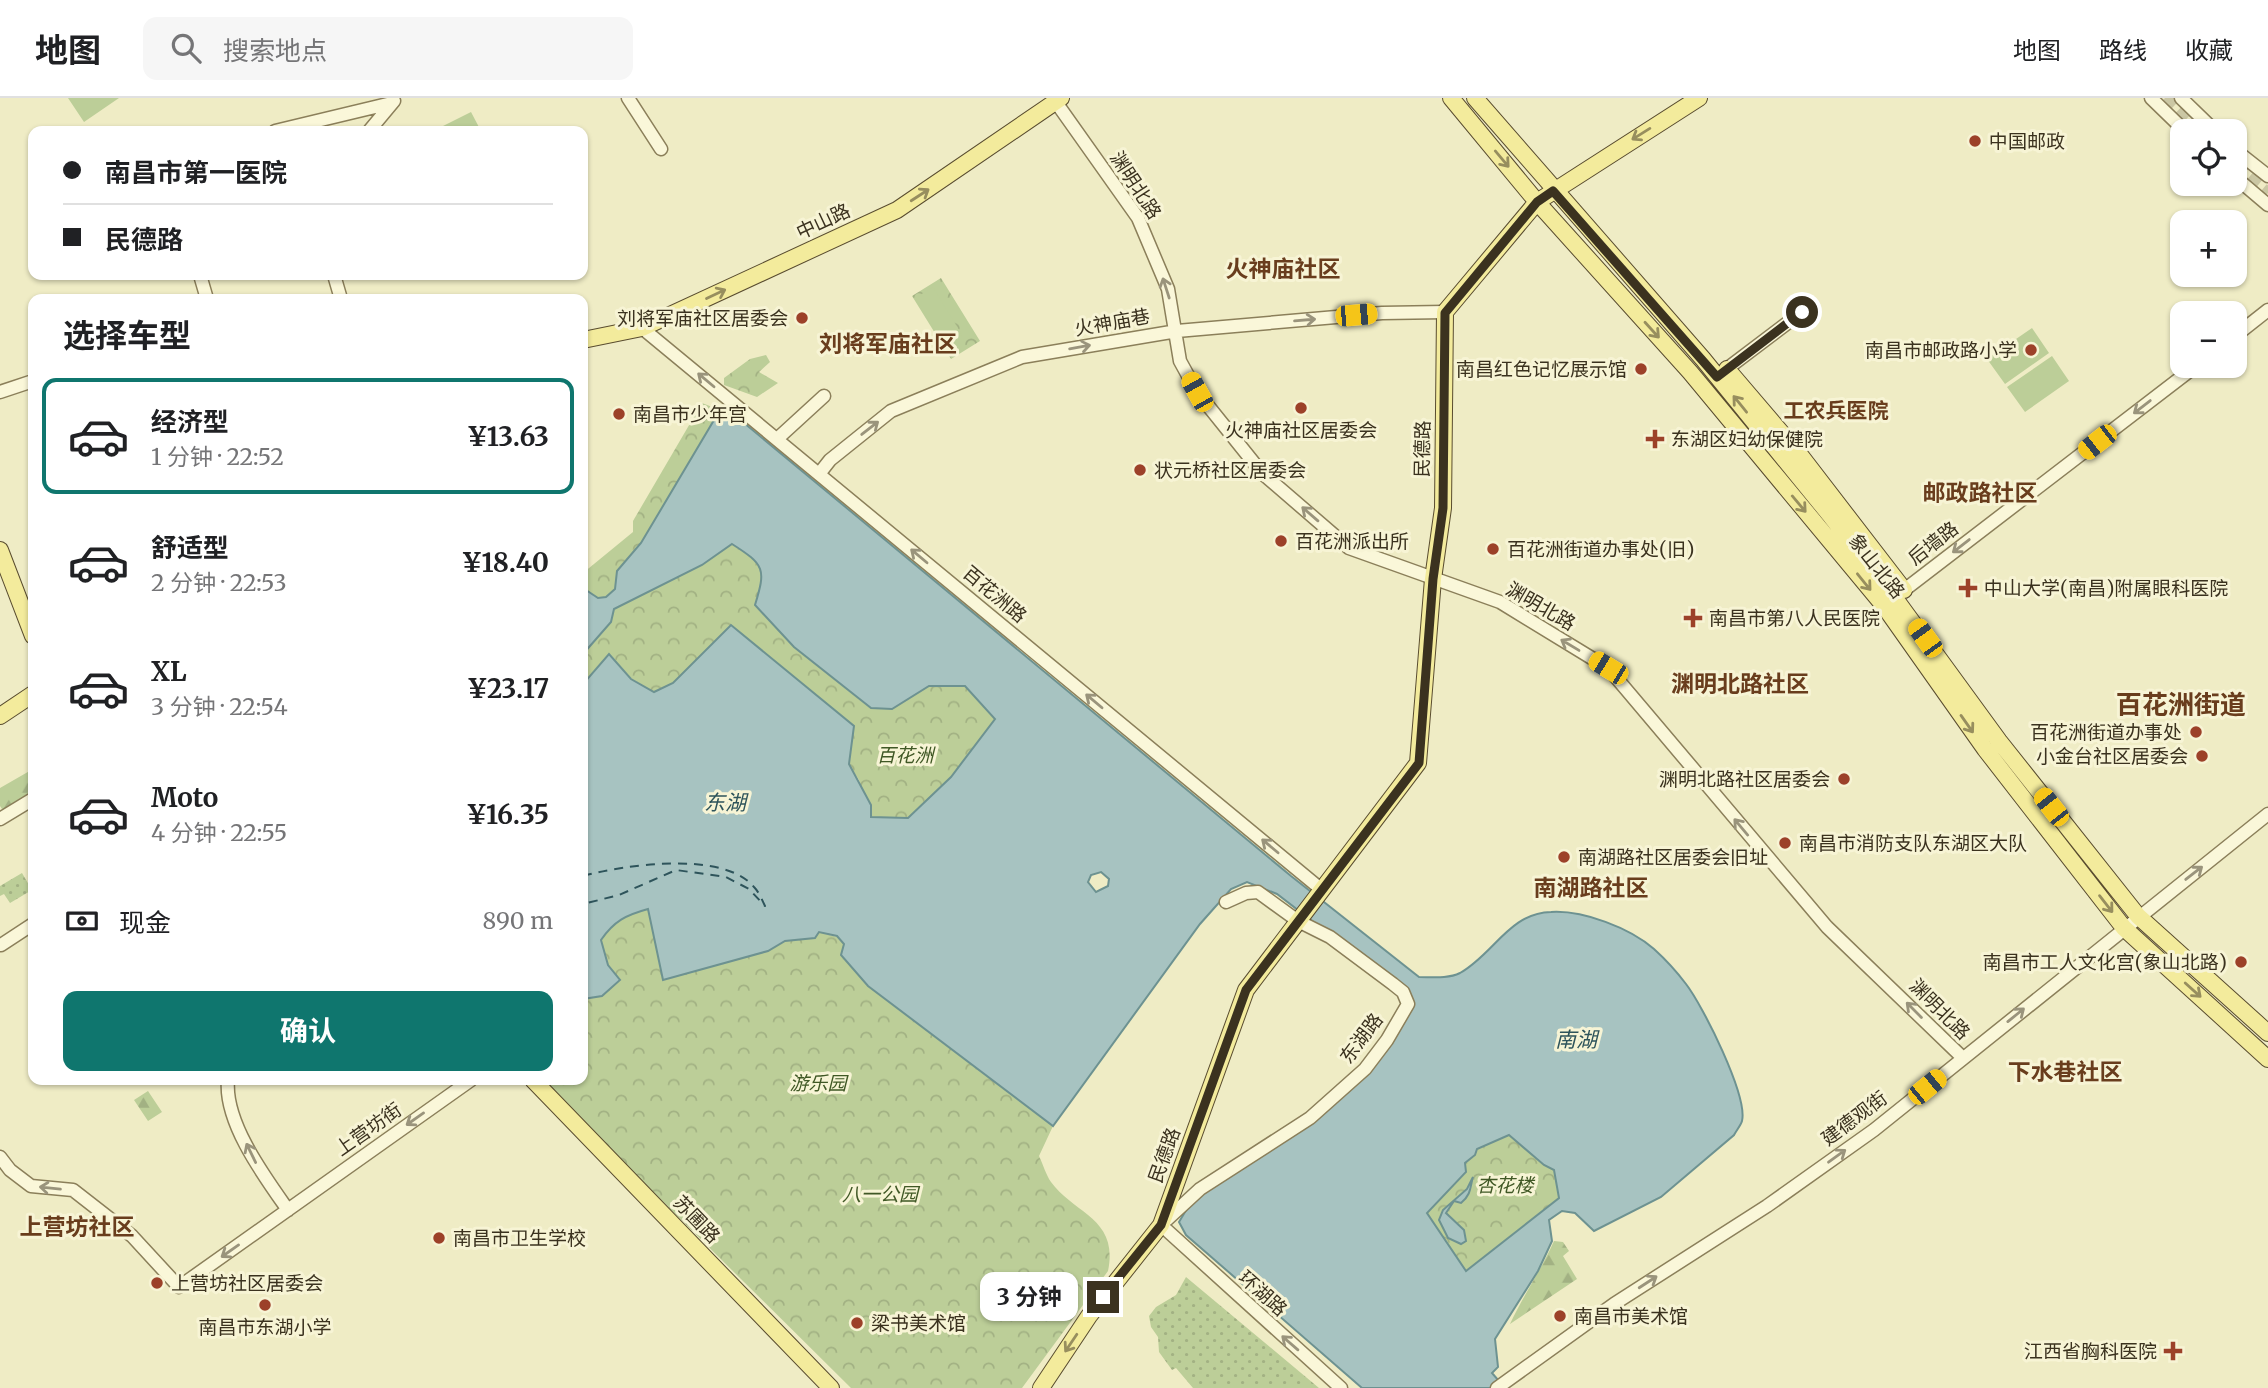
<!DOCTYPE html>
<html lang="zh">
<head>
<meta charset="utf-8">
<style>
  body { margin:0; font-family:Merriweather,"Noto Sans SC",serif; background:#f6f6f6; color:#202124; height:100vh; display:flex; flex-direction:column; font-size:26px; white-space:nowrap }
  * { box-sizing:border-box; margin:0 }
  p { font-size:23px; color:#757577 }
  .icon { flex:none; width:38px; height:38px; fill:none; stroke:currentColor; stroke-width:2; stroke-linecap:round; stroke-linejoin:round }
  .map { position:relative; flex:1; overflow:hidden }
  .side { position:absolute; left:28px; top:196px; width:560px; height:791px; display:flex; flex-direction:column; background:#fff; border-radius:14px; box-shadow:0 2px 5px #0004 }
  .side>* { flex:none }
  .hud { position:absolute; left:28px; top:28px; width:560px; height:154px; border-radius:14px; box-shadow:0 2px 5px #0004; display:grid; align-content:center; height:154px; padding:0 35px; background:#fff }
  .tools { position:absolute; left:2170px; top:21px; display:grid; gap:14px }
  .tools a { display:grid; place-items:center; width:77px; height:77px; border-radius:14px; background:#fff; box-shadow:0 2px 5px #0004; font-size:35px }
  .end { position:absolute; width:32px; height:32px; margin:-16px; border:9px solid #3b321f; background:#fff; box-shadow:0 0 0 4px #fff }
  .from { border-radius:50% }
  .bubble { position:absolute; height:49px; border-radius:14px; background:#fff; box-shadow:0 2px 5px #0004; font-size:23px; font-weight:700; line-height:49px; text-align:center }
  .car { position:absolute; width:21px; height:42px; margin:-21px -10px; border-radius:9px; box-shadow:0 0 5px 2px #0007; background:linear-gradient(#f5c518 24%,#345 0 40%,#f5c518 0 76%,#345 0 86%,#f5c518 0) }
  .hud b { display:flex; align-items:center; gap:24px; height:66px; font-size:26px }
  .hud b+b { border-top:2px solid #e0e0e0 }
  .hud i { width:18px; height:18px; background:#202124 }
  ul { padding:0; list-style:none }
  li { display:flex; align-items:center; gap:21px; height:116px; margin:0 14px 10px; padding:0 21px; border:4px solid transparent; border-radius:14px }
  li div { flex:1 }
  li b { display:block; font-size:26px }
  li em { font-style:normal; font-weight:700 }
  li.active { border-color:#0f766e }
  li>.icon { width:63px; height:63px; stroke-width:1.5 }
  h2 { padding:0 35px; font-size:32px; line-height:84px }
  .pay { display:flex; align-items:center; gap:18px; height:77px; padding:0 35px; font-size:26px }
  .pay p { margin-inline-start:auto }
  .primary-button { display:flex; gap:14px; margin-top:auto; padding:14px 35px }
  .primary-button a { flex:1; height:80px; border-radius:14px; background:#0f766e; color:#fff; font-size:28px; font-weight:700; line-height:80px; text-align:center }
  header { display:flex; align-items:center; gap:42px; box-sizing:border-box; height:98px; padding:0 35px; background:#fff; border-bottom:2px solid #e0e0e0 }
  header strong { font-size:33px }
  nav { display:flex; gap:38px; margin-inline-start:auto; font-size:24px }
  .search { width:490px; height:63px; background:#f6f6f6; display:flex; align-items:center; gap:18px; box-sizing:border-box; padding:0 24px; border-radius:14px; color:#757577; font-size:26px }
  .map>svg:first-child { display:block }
  .grass { fill:url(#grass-dots) }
  .forest { fill:url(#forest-firs) }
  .park { fill:url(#park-crowns) }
  .pitch { fill:#bcce98 }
  .water { fill:#a7c3c1; stroke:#6d9291; stroke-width:2; fill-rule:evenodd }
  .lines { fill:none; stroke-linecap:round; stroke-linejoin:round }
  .ferry { stroke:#2e545b; stroke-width:2; stroke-dasharray:9 7; stroke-linecap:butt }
  .minor-tunnel { stroke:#cbc7a4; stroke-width:12; stroke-dasharray:12 6; stroke-linecap:butt }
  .minor-casing { stroke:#8b7f5a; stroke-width:15 }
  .major-casing { stroke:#594c2f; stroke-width:18 }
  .minor { stroke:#faf7d9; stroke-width:12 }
  .major { stroke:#f3eb9c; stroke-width:16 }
  .oneway { stroke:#978e5e }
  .oneway2 { stroke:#9a947c }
  .route { stroke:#3b321f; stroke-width:9 }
  .poi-dot { fill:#9c4129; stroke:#f7f4d5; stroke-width:2.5 }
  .labels { text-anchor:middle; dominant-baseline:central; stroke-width:6; stroke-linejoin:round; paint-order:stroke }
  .poi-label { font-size:19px; fill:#3b321f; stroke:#f7f4d5; text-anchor:start }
  .street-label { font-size:19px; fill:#3b321f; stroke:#f7f4d5 }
  .park-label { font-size:19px; font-style:italic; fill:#405825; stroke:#f7f4d5 }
  .neighbourhood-label { font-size:21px; font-weight:bold; fill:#693d1d; stroke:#f7f4d5 }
  .water-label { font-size:21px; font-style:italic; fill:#2e545b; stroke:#f7f4d5 }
  .quarter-label { font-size:23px; font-weight:bold; fill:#693d1d; stroke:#f7f4d5 }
  .district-label { font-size:26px; font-weight:bold; fill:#693d1d; stroke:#f7f4d5 }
</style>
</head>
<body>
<header>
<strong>地图</strong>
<div class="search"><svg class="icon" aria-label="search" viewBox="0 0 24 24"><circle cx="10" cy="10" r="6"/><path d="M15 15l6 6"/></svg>搜索地点</div>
<nav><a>地图</a><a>路线</a><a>收藏</a></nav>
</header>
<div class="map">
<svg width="2268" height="1290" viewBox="0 0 2268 1290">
  <defs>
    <pattern id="grass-dots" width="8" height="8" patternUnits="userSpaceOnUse" patternTransform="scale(1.75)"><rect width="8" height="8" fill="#bcce98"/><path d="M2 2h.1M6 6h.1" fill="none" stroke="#a2b183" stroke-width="1.8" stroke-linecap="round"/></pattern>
    <pattern id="forest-firs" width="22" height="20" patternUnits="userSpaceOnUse" patternTransform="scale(1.75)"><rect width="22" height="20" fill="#bcce98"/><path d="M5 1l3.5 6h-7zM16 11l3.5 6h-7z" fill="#a2b183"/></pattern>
    <pattern id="park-crowns" width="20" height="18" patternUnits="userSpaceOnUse" patternTransform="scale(1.75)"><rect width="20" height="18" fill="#bcce98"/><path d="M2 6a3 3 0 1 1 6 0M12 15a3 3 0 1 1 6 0" fill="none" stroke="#a2b183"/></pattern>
  </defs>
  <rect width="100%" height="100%" fill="#efecc5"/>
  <!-- grass -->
  <path class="grass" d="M22 775 32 792 10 805 4 796 0 798V788Z
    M1186 1179 1319 1290H1193L1176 1270 1172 1272 1159 1254 1158 1239 1151 1229 1149 1218 1156 1209 1176 1197Z"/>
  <!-- forest -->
  <path class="forest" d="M33 671V697L4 714 0 708V690Z
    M148 993 162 1014 148 1023 134 1002Z
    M1554 1143 1563 1144 1569 1153 1563 1158 1577 1181 1510 1226C1523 1198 1541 1172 1554 1143Z"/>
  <!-- park -->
  <path class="park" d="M941 180 980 243 951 261 912 198Z
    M766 257 770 264 759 274 778 285 757 299 724 287V280L750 261Z
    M702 305 720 312 641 445 617 473 615 491 606 499 598 500 583 490V475L633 434V423Z
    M732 446C765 467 766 471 755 508L794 549 870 610 892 611 929 588H965L995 621 951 679 908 720 870 719 859 682 849 666 731 527 673 585 654 594 632 581 609 556 583 585V556L611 524 614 511 702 467Z
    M648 810 664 882 768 853 785 843 815 840 819 834 837 839 844 846 868 888 1053 1028 1039 1058C1043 1066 1046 1077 1051 1084 1074 1116 1119 1120 1108 1173L1022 1290H851L540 982H583V901L602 898 608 867 601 842C614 823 627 817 648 810Z
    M1509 1037 1544 1067 1554 1072 1559 1100 1466 1173 1427 1115 1466 1075 1464 1065 1475 1057 1476 1051Z"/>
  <!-- pitch -->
  <path class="pitch" d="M68 0H119L84 24Z
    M471 14 481 33H433Z
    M933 189 962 237 944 248 915 200Z
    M2032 230 2049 255 2005 286 1987 261Z
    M2052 258 2069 283 2025 314 2007 289Z"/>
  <!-- water -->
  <path class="water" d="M720 312 732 315 1291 778 1419 879C1432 879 1448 881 1460 875 1494 856 1509 815 1551 814 1583 812 1630 830 1654 851 1665 861 1677 874 1686 886 1703 908 1748 998 1742 1023 1741 1027 1736 1033 1734 1037L1661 1099 1594 1133 1575 1115 1562 1113 1549 1122 1552 1143 1538 1173 1495 1241 1498 1269 1492 1275 1505 1290H1362L1186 1137 1179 1124 1191 1104 1313 1020 1401 929 1404 894 1277 796 1247 784 1231 791 1200 826 1053 1028 868 888 841 857 844 846 837 838 819 834 815 840 785 843 768 853 663 882 648 811C626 817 614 823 601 842L608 867 620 882 602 898 583 901V586L609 556 631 581 654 594 673 585 731 527 854 628 849 666 871 707V719L908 720 951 679 995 621 965 588H929L892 611 871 610 794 549 755 507C766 471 765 467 732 446L702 467 614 511 611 524 583 556V490L598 500 606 499 615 491 617 473 641 445ZM1101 774 1109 781 1108 788 1096 794 1088 784 1091 777ZM1509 1037 1544 1067 1554 1072 1559 1100 1466 1173 1427 1115 1466 1074 1465 1065 1475 1057 1477 1051Z
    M1473 1079C1470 1088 1472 1096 1461 1105L1454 1103 1446 1115 1464 1132 1466 1143 1461 1146 1448 1140 1439 1122 1443 1112 1467 1091Z"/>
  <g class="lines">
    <!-- ferry -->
    <path class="ferry" d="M583 778C624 767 723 752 754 789 759 794 762 802 765 808L749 791 726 779 676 772 619 797 583 806"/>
    <!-- minor-tunnel -->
    <path class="minor-tunnel" d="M2165 0 2199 33
      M2235 68 2268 95"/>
    <defs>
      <path id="minor" d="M628 0 661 51
        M1053 0 1138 120 1168 191 1180 263 1197 294 1262 375 1349 450 1500 504 1608 570 1827 829 1963 960
        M2151 0 2185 33
        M2181 0 2215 33
        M275 33 392 5
        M369 33 394 3
        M2235 52 2268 78
        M2235 79 2268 107
        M200 177 207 201
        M334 177 341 201
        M642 230 1322 792
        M2235 238 2268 212
        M1720 276 1802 214
        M0 294 33 283
        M777 341 824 298
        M819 376 830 362 891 313 1022 259 1177 233 1382 215 1445 214
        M1899 496 2196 268
        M0 721 33 701
        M1226 804 1246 795 1258 794 1298 823 1330 839 1393 886 1403 894 1408 906 1387 942 1365 971 1310 1020 1200 1091 1161 1127 1341 1290
        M1 847 33 826
        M228 982C224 1024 264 1078 288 1112
        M0 1059 10 1072 31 1088 73 1092 132 1138 179 1189 471 982
        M1497 1290 1614 1206 1767 1108 1874 1032 2268 716"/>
      <path id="major" d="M1451 0 1537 104 1690 274 1884 508 1985 651 2124 830 2268 961
        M1475 0 1703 261 1829 416 1894 499 1999 643 2138 818 2268 935
        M583 242 642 230 897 112 1061 0
        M1727 271 1797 353 1904 492
        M0 452 33 538
        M0 618 33 596
        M533 982 831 1290
        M1041 1290 1089 1218 1161 1127 1246 892 1418 665 1433 481 1443 410 1445 214 1537 104 1699 0"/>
    </defs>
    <!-- minor casing -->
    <use href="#minor" class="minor-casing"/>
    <!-- major casing -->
    <use href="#major" class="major-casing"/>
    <!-- minor -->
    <use href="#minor" class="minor"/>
    <!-- major -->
    <use href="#major" class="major"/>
  </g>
  <!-- one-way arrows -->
  <defs><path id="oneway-shaft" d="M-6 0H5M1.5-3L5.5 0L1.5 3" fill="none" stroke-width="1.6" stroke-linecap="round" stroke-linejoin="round" transform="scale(1.75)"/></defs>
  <g class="oneway">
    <use href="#oneway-shaft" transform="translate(1641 36) rotate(148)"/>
    <use href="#oneway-shaft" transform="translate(1502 61) rotate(50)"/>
    <use href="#oneway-shaft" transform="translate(920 97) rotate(-33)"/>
    <use href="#oneway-shaft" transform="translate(716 196) rotate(-25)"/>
    <use href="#oneway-shaft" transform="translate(1652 232) rotate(48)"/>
    <use href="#oneway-shaft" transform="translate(1740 306) rotate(-129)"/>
    <use href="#oneway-shaft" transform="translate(1799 406) rotate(50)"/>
    <use href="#oneway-shaft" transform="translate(1864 484) rotate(51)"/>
    <use href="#oneway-shaft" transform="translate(1967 626) rotate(55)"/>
    <use href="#oneway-shaft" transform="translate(2106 806) rotate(52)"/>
    <use href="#oneway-shaft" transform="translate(2193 892) rotate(42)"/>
    <use href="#oneway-shaft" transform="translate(1071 1245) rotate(124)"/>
  </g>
  <g class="oneway2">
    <use href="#oneway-shaft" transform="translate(1166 190) rotate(-108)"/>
    <use href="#oneway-shaft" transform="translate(1305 222) rotate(-5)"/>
    <use href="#oneway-shaft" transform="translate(1080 249) rotate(-10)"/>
    <use href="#oneway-shaft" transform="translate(706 282) rotate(-140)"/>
    <use href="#oneway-shaft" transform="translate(2142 309) rotate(142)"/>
    <use href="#oneway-shaft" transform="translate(870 330) rotate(-38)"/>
    <use href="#oneway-shaft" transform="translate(1310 416) rotate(-139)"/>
    <use href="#oneway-shaft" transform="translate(1961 448) rotate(142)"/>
    <use href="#oneway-shaft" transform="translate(919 458) rotate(-140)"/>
    <use href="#oneway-shaft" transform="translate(1570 547) rotate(-149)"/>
    <use href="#oneway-shaft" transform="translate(1094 603) rotate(-140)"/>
    <use href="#oneway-shaft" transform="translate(1741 729) rotate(-130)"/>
    <use href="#oneway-shaft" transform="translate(1270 748) rotate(-140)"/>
    <use href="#oneway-shaft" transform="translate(2194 775) rotate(-38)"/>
    <use href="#oneway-shaft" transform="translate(1914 912) rotate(-135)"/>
    <use href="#oneway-shaft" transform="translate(2016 917) rotate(-39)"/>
    <use href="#oneway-shaft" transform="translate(415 1021) rotate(145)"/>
    <use href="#oneway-shaft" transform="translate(251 1055) rotate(-116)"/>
    <use href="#oneway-shaft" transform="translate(1837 1058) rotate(-36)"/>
    <use href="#oneway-shaft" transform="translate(50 1090) rotate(-174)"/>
    <use href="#oneway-shaft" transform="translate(230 1153) rotate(145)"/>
    <use href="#oneway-shaft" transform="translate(1648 1184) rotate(-33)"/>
    <use href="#oneway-shaft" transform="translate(1290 1245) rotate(-139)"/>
  </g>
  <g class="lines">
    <!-- route -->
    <path class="route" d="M1103 1199 1161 1127 1246 892 1419 665 1433 481 1443 410 1445 215 1537 104 1553 93 1717 279 1802 214"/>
  </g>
  <!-- markers -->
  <g class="poi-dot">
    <circle cx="1975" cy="43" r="7"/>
    <circle cx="802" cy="220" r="7"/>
    <circle cx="2031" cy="252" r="7"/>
    <circle cx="1641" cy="271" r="7"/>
    <circle cx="1301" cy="310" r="7"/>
    <circle cx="619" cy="316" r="7"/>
    <path d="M1651.5 330.5h7v7h7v7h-7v7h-7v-7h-7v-7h7z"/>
    <circle cx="1140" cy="372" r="7"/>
    <circle cx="1281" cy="443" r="7"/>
    <circle cx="1493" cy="451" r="7"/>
    <path d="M1964.5 479.5h7v7h7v7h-7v7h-7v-7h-7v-7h7z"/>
    <path d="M1689.5 509.5h7v7h7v7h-7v7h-7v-7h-7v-7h7z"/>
    <circle cx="2196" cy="634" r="7"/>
    <circle cx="2202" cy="658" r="7"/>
    <circle cx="1844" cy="681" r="7"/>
    <circle cx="1785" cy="745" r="7"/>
    <circle cx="1564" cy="759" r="7"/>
    <circle cx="2241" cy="864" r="7"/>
    <circle cx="439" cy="1140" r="7"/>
    <circle cx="157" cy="1185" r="7"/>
    <circle cx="265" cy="1207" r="7"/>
    <circle cx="1560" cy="1218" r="7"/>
    <circle cx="857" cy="1225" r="7"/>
    <path d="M2169.5 1242.5h7v7h7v7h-7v7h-7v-7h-7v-7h7z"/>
  </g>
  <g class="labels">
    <!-- poi labels -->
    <g class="poi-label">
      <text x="1989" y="43">中国邮政</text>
      <text x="788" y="220" text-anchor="end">刘将军庙社区居委会</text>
      <text x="2017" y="252" text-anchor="end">南昌市邮政路小学</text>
      <text x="1627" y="271" text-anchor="end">南昌红色记忆展示馆</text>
      <text x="633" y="316">南昌市少年宫</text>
      <text x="1301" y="332" text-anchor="middle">火神庙社区居委会</text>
      <text x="1671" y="341">东湖区妇幼保健院</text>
      <text x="1154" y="372">状元桥社区居委会</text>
      <text x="1295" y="443">百花洲派出所</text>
      <text x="1507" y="451">百花洲街道办事处(旧)</text>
      <text x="1984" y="490">中山大学(南昌)附属眼科医院</text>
      <text x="1709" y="520">南昌市第八人民医院</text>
      <text x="2182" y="634" text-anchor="end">百花洲街道办事处</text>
      <text x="2188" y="658" text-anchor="end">小金台社区居委会</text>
      <text x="1830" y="681" text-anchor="end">渊明北路社区居委会</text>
      <text x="1799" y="745">南昌市消防支队东湖区大队</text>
      <text x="1578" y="759">南湖路社区居委会旧址</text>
      <text x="2227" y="864" text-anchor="end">南昌市工人文化宫(象山北路)</text>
      <text x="453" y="1140">南昌市卫生学校</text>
      <text x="171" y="1185">上营坊社区居委会</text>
      <text x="1574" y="1218">南昌市美术馆</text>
      <text x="871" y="1225">梁书美术馆</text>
      <text x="265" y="1229" text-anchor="middle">南昌市东湖小学</text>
      <text x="2157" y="1253" text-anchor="end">江西省胸科医院</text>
    </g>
    <!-- street labels -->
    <g class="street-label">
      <text transform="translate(1136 87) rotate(57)">渊明北路</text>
      <text transform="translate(823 123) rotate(-25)">中山路</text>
      <text transform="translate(1112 224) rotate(-10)">火神庙巷</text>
      <text transform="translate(1422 351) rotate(-89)">民德路</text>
      <text transform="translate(1933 445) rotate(-38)">后墙路</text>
      <text transform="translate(1877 468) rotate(51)">象山北路</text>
      <text transform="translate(995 496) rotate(40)">百花洲路</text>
      <text transform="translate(1541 508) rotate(30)">渊明北路</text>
      <text transform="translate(1940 911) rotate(45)">渊明北路</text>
      <text transform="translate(1361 940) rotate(-53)">东湖路</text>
      <text transform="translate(1854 1020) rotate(-37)">建德观街</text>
      <text transform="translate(368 1031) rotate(-35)">上营坊街</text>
      <text transform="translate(1164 1057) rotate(-70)">民德路</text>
      <text transform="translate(697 1121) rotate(46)">苏圃路</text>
      <text transform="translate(1263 1195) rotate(42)">环湖路</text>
    </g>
    <!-- park labels -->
    <g class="park-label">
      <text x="905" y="657">百花洲</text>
      <text x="818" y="985">游乐园</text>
      <text x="1505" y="1087">杏花楼</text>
      <text x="880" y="1096">八一公园</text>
    </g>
    <!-- neighbourhood labels -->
    <g class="neighbourhood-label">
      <text x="1836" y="312">工农兵医院</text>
    </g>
    <!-- water labels -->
    <g class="water-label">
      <text x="725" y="704">东湖</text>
      <text x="1576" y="941">南湖</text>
    </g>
    <!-- quarter labels -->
    <g class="quarter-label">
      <text x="1283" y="170">火神庙社区</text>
      <text x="888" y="245">刘将军庙社区</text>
      <text x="1980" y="394">邮政路社区</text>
      <text x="1740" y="585">渊明北路社区</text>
      <text x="1591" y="789">南湖路社区</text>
      <text x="2065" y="973">下水巷社区</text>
      <text x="77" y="1128">上营坊社区</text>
    </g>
    <!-- district labels -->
    <g class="district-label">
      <text x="2181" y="606">百花洲街道</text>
    </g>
  </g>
</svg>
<div class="tools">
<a><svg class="icon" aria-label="locate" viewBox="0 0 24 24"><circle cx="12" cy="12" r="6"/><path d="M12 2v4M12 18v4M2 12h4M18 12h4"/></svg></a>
<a>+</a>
<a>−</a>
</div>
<i class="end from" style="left:1802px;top:214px"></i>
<i class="end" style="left:1103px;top:1199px"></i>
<div class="bubble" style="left:980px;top:1174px;width:98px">3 分钟</div>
<i class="car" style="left:1356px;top:217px;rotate:85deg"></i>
<i class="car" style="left:1197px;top:294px;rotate:331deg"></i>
<i class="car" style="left:2097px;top:344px;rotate:232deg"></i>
<i class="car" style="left:1925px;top:540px;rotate:324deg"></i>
<i class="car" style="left:1608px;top:570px;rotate:301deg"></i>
<i class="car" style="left:2051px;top:709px;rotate:322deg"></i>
<i class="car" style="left:1927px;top:989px;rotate:51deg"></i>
<div class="hud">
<b><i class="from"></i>南昌市第一医院</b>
<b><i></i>民德路</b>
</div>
<section class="side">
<h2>选择车型</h2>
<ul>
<li class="active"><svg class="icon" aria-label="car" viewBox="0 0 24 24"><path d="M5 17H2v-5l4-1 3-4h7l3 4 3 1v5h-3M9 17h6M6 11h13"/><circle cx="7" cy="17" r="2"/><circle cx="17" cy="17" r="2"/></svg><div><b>经济型</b><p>1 分钟 · 22:52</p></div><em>¥13.63</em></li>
<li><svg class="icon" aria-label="car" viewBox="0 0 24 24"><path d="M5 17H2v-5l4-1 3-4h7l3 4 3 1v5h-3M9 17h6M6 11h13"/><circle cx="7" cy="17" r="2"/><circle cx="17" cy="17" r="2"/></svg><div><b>舒适型</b><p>2 分钟 · 22:53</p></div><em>¥18.40</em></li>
<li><svg class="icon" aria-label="car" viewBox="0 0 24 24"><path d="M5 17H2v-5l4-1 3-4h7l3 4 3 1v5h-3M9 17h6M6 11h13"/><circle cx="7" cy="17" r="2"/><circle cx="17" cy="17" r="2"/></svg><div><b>XL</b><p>3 分钟 · 22:54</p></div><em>¥23.17</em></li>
<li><svg class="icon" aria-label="car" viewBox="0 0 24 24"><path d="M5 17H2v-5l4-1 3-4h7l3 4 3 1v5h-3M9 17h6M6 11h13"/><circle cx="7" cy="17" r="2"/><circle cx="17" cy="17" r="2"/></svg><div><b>Moto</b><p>4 分钟 · 22:55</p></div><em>¥16.35</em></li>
</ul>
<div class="pay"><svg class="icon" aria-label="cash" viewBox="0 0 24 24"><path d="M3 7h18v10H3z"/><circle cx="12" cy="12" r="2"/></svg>现金<p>890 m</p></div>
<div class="primary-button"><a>确认</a></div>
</section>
</div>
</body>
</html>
